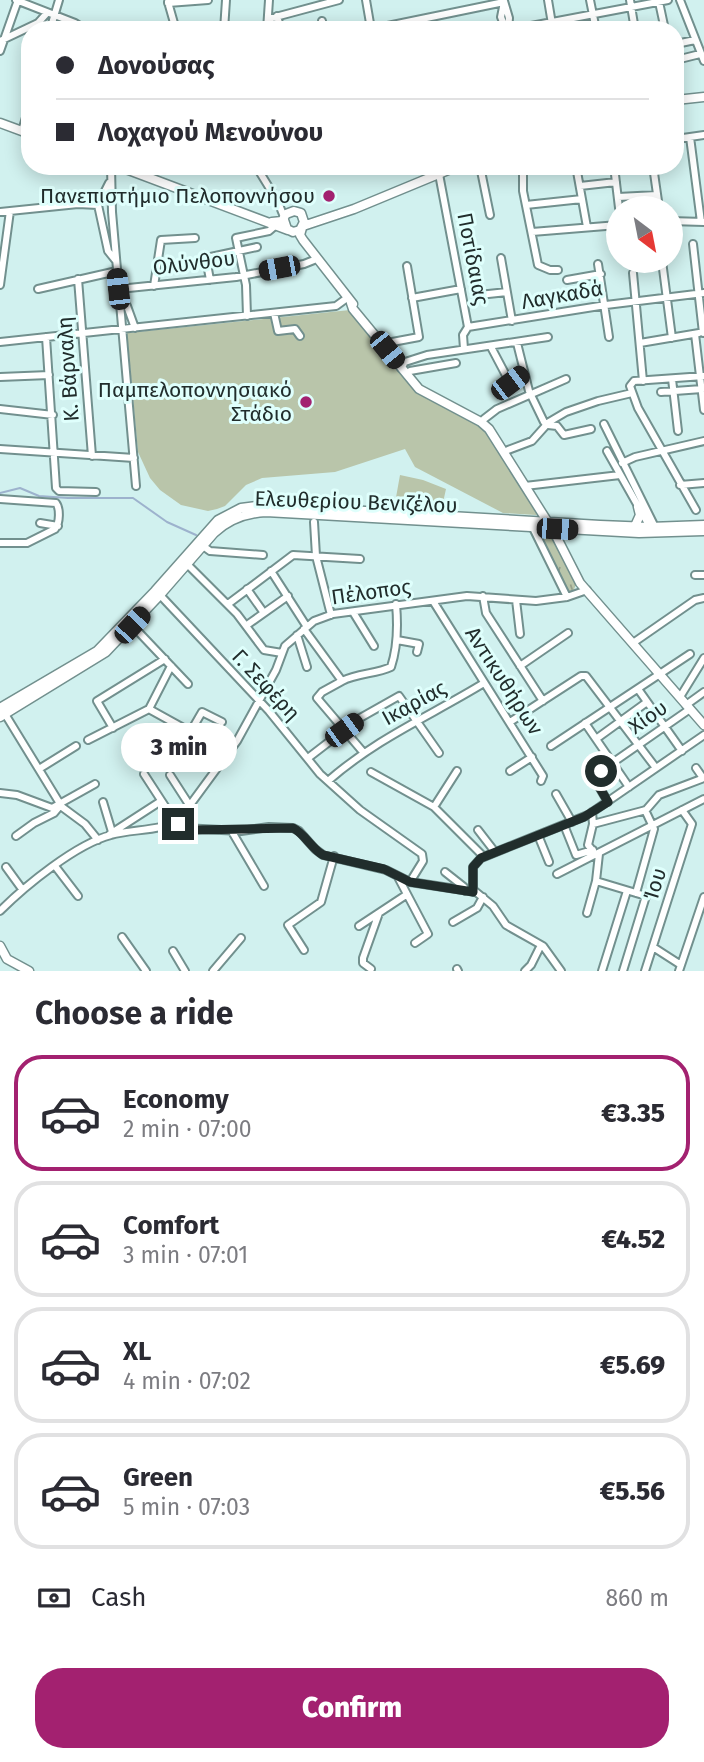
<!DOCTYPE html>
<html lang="en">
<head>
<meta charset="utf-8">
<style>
  body { margin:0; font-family:"Fira Sans",sans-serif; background:#f2f2f3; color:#2b2b33; height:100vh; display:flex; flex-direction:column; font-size:26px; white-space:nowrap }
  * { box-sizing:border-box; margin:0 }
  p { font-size:23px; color:#7c7c81 }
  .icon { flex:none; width:38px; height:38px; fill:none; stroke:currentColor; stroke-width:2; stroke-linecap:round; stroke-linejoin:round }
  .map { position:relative; height:971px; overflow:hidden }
  .drawer { display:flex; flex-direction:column; background:#fff; flex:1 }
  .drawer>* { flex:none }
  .guide { position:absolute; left:21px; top:21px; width:663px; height:154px; border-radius:28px; box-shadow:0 4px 18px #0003; display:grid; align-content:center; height:154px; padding:0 35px; background:#fff }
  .needle { width:46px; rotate:148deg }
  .controls { position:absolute; left:606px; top:196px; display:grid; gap:14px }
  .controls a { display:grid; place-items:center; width:77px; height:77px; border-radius:50%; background:#fff; box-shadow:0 4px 18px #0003; font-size:35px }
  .end { position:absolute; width:32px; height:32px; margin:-16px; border:9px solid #212d2c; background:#fff; box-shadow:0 0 0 4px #fff }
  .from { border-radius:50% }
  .bubble { position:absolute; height:49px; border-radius:24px; background:#fff; box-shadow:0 4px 18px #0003; font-size:23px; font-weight:800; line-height:49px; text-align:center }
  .car { position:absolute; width:21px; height:42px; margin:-21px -10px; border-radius:9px; box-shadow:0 0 5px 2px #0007; background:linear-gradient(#222 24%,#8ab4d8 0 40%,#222 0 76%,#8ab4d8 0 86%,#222 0) }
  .guide b { display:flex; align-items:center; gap:24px; height:66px; font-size:26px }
  .guide b+b { border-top:2px solid #e1e1e2 }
  .guide i { width:18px; height:18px; background:#2b2b33 }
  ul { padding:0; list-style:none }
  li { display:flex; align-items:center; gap:21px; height:116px; margin:0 14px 10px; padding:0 21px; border:4px solid #e1e1e2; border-radius:28px }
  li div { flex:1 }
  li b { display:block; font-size:26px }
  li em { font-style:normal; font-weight:800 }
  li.on { border-color:#a32170 }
  li>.icon { width:63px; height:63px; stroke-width:1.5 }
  h2 { padding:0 35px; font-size:32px; line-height:84px }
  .pay { display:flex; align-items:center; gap:18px; height:77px; padding:0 35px; font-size:26px }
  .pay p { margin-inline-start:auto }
  .primary-button { display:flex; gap:14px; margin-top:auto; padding:14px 35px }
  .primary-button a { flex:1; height:80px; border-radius:28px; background:#a32170; color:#fff; font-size:28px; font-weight:800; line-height:80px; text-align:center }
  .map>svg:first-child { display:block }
  .park { fill:url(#park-tufts) }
  .garden { fill:#b9c5aa }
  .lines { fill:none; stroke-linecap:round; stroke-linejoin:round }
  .stream { stroke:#9db2cd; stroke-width:2 }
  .minor-casing { stroke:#72908e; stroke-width:10 }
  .major-casing { stroke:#72908e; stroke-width:11 }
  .minor { stroke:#fff; stroke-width:6 }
  .major { stroke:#fff; stroke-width:8 }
  .route { stroke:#212d2c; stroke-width:9 }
  .poi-dot { fill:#a32170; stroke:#dffffc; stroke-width:2.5 }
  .labels { text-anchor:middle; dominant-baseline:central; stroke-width:6; stroke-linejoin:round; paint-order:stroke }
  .poi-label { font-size:21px; fill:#212d2c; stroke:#dffffc; text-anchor:end }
  .street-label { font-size:21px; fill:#212d2c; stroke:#dffffc }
</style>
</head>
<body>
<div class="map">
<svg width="704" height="971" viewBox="0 0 704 971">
  <defs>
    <pattern id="park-tufts" width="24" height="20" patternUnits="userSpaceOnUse" patternTransform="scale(1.75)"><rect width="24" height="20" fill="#b9c5aa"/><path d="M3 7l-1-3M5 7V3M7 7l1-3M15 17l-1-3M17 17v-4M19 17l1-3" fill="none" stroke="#96a08b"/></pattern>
  </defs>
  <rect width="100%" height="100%" fill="#d1f1ef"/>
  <!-- park -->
  <path class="park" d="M541 534H551L576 583 574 590 568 593Z"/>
  <!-- garden -->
  <path class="garden" d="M350 310 402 373 487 432 538 513 536 515 503 513 415 467 405 449 335 472 262 478 246 485 225 506 217 509 208 511 181 505 160 490 150 478 138 452 127 333Z
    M400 475 423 480 446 489 442 507 395 503Z"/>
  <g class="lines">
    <!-- stream -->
    <path class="stream" d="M0 493 20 488 39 496 68 498H133L167 522 196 535"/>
    <defs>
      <path id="minor" d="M16 0 75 23 86 30
        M366 0 371 29
        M548 0 553 30
        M590 0 596 30
        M630 0 635 30
        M680 0 704 61
        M504 1 509 18 508 30
        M168 2 176 30
        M504 2 501 17 506 30
        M659 2 665 30
        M168 3 208 0
        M277 16 281 30
        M268 19 339 0
        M322 21 324 30
        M50 30 59 0
        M224 30 226 0
        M267 30 269 0
        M368 30 504 2
        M510 30 668 0
        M0 41 38 23 47 13
        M676 44 695 40
        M0 51 18 0
        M676 60 700 54
        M22 131 30 104
        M690 137 701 222
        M676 139 704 135
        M111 166 112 212 136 486
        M256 166 278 202 284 217
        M480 166 490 215
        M523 166V191L538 265 550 270H558
        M576 166 587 227
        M614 166 619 208
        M653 166 659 208
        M439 174 468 327 463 335 464 349
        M109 183 98 205 108 251 116 261
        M580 186 616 182
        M618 197 657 195
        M526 205 582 199
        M0 212 78 204 98 205
        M670 221 704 222
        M532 232 618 225
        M693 244 703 333
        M501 258 512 321
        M662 261 672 338
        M598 264 609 337
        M633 273 643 381
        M78 279 92 456
        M210 280 206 258 257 247
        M567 280 601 274
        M0 285 10 211
        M154 286 161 240 195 238
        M38 289 117 271
        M119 289 236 277 304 264 314 260
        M479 295 507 292
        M412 298 461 289
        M119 299 127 306 135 328
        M274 313 278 331 295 329 300 336
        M247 316 246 285 236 238 269 231 276 225
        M468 327 606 305 704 293
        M695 334 704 410
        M46 337 56 488 59 491 96 492
        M0 342 336 306 347 298
        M387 343 419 337 407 266
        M517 343 529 391 544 422 548 425 557 426 564 435 591 429
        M640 343 699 333
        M491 347 510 383 524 373
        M401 368 405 362 427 355 548 337
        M410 371 456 363
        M0 377 49 375
        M672 379 678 431
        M661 392 702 389
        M0 409 53 415
        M484 419 497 409 566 379
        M604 424 656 529
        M0 449 134 458
        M508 450 532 441 549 422 566 412 598 401 632 393
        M607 451 651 529
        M622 463 635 457 704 441
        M680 485 704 483
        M525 486 620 475
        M0 499 56 503C60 508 60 523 55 529L27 543H0
        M696 510 638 408 630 386 634 381 704 376
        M314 522 316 556 331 615
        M40 523 58 526
        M533 528 567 597
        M203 546 210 551 263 555
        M187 564 237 614 264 650 282 653
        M271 571 307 627
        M695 575H704
        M247 589 264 613
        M160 595 269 711 320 774 360 810 422 854 423 861 410 882
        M483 596 486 613 543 701
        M516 600 520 634
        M433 601 543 776 541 781
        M228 604 293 555 360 559
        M353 612 374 646
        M132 625 188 684
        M247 625 288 596
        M304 629 342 681C358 673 376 674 391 667 398 646 398 626 396 604
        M297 635 307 667
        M397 640 419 644 417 652
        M633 643 695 600 704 598
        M520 666 568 633
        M342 681 322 692 317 698 363 752
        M638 689 682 751
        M680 697 704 658
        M686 705 704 692
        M149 709 171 666
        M5 714 62 807 85 824 98 840
        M510 722 581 676H586L656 768
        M585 723 629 787
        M113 728 97 701 165 659
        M191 731 202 712 222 722
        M596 739 647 702
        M88 740 149 709 196 735 223 761
        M551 746 690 654
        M308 758 360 718 399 696 439 753
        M696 768 703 778
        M39 769 76 746
        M510 771 532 757
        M371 772 434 807 484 857
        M144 774 172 817 183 828 241 831 269 827 293 828 299 831 315 849 323 855 386 870 410 882 476 892 493 906 506 925 543 946 561 971
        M170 775 190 806
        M328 781C377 738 430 716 484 683
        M0 793 17 795 52 808 95 784
        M556 794 572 822
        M103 802 112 832
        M608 802 594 778 595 775 690 709
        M434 807 457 771
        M592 812 593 824 588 845 593 851
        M593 824 646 810 659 795 704 778
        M564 825 576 855 593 850
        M231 830 264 886
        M478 830 495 852
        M110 834 161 801
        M538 835 549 862
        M16 836 34 823 54 813 59 807
        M55 866 78 896
        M6 867 22 889
        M445 872 464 887 465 891
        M557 874 704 799
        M398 877 428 934 415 943
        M596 881 646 896 623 971
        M473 892V867L481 858 588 815 704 735
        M636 893 654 829 645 810
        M0 911C25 886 76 844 111 835 131 829 163 831 179 820L237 741 276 670 285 646 314 621 333 614 467 596 536 601 567 597 587 590
        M587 913 596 881 599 854
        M453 922 477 908 483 897
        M359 926 406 895
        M122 937 146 971
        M653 947 681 965
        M304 950 288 925 321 902 334 856
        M173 951 185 971
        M371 969 363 963V958L379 913
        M457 969 458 971
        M213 971 241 938
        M525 971 531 965 541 945
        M602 971 627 891
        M645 971 692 824 682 810
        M679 971 704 897"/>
      <path id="major" d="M676 100 704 97
        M0 123 30 134
        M118 166 288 230
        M272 222 282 221 286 214 294 211 301 213 304 222 300 230 293 232 287 229 284 220
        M303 226 354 209 458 166
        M302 228 300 235 303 240 353 304
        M351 303 353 309 419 389 481 422 489 429 554 532 580 583 704 725
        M635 526 640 515 638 507
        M0 708 97 651 155 591 218 520 241 508 265 505 600 525 650 527 704 525
        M0 717 106 652 160 595 214 533C229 519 245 513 266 512L639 533 704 531
        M0 946 7 959 29 971"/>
    </defs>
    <!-- minor casing -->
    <use href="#minor" class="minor-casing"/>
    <!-- major casing -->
    <use href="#major" class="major-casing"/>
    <!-- minor -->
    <use href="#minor" class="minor"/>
    <!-- major -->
    <use href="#major" class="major"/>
  </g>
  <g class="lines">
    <!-- route -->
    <path class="route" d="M178 824 183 828 197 830 293 828C305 834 311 848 323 855L384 869 410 882 473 892V867L481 858 584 817 608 802 594 778 601 771"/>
  </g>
  <!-- markers -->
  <g class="poi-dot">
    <circle cx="329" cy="196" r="7"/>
    <circle cx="306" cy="402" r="7"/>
  </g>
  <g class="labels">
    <!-- poi labels -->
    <g class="poi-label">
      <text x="315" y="196">Πανεπιστήμιο Πελοποννήσου</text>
      <text x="292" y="390">Παμπελοποννησιακό<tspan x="292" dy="24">Στάδιο</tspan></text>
    </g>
    <!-- street labels -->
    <g class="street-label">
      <text transform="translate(473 259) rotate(79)">Ποτίδαιας</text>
      <text transform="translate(194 263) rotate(-7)">Ολύνθου</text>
      <text transform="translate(562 295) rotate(-10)">Λαγκαδά</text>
      <text transform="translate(68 369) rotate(-94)">Κ. Βάρναλη</text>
      <text transform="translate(356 502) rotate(2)">Ελευθερίου Βενιζέλου</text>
      <text transform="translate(371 592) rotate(-8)">Πέλοπος</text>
      <text transform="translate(504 681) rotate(57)">Αντικυθήρων</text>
      <text transform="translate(266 685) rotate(47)">Γ. Σεφέρη</text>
      <text transform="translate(414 703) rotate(-29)">Ικαρίας</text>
      <text transform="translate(648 717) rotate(-35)">Χίου</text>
      <text transform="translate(655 884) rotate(-73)">Ίου</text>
    </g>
  </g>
</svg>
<div class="controls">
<a><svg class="needle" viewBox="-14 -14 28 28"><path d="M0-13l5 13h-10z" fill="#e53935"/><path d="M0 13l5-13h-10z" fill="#7c7c81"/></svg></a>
</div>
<i class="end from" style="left:601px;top:771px"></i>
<i class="end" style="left:178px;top:824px"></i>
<div class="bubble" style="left:121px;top:723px;width:116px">3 min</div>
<i class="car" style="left:279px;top:268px;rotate:259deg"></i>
<i class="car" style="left:118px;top:289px;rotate:354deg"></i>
<i class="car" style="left:387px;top:350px;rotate:141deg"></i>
<i class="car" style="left:510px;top:383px;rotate:53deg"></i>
<i class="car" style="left:557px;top:529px;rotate:93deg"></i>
<i class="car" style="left:132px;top:625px;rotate:43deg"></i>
<i class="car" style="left:344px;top:730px;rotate:54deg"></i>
<div class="guide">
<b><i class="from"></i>Δονούσας</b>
<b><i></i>Λοχαγού Μενούνου</b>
</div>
</div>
<section class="drawer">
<h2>Choose a ride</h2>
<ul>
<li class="on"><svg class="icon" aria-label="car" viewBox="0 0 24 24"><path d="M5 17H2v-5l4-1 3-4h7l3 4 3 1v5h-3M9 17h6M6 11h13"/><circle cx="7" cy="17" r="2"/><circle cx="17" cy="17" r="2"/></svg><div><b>Economy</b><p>2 min · 07:00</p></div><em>€3.35</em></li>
<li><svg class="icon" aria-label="car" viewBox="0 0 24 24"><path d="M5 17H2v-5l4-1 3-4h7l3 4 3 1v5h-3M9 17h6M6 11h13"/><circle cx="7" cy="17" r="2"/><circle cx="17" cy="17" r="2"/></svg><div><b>Comfort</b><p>3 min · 07:01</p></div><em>€4.52</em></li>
<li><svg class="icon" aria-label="car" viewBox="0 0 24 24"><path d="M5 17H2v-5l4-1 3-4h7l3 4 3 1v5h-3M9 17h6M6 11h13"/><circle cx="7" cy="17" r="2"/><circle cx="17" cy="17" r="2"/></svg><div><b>XL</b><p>4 min · 07:02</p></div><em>€5.69</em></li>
<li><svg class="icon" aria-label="car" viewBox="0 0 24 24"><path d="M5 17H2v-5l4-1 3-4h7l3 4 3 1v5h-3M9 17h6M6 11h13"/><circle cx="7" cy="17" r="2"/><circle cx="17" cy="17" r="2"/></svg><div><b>Green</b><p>5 min · 07:03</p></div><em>€5.56</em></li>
</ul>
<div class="pay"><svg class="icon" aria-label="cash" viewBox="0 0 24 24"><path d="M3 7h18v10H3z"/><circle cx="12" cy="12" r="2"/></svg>Cash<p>860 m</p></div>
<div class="primary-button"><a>Confirm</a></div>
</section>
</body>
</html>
